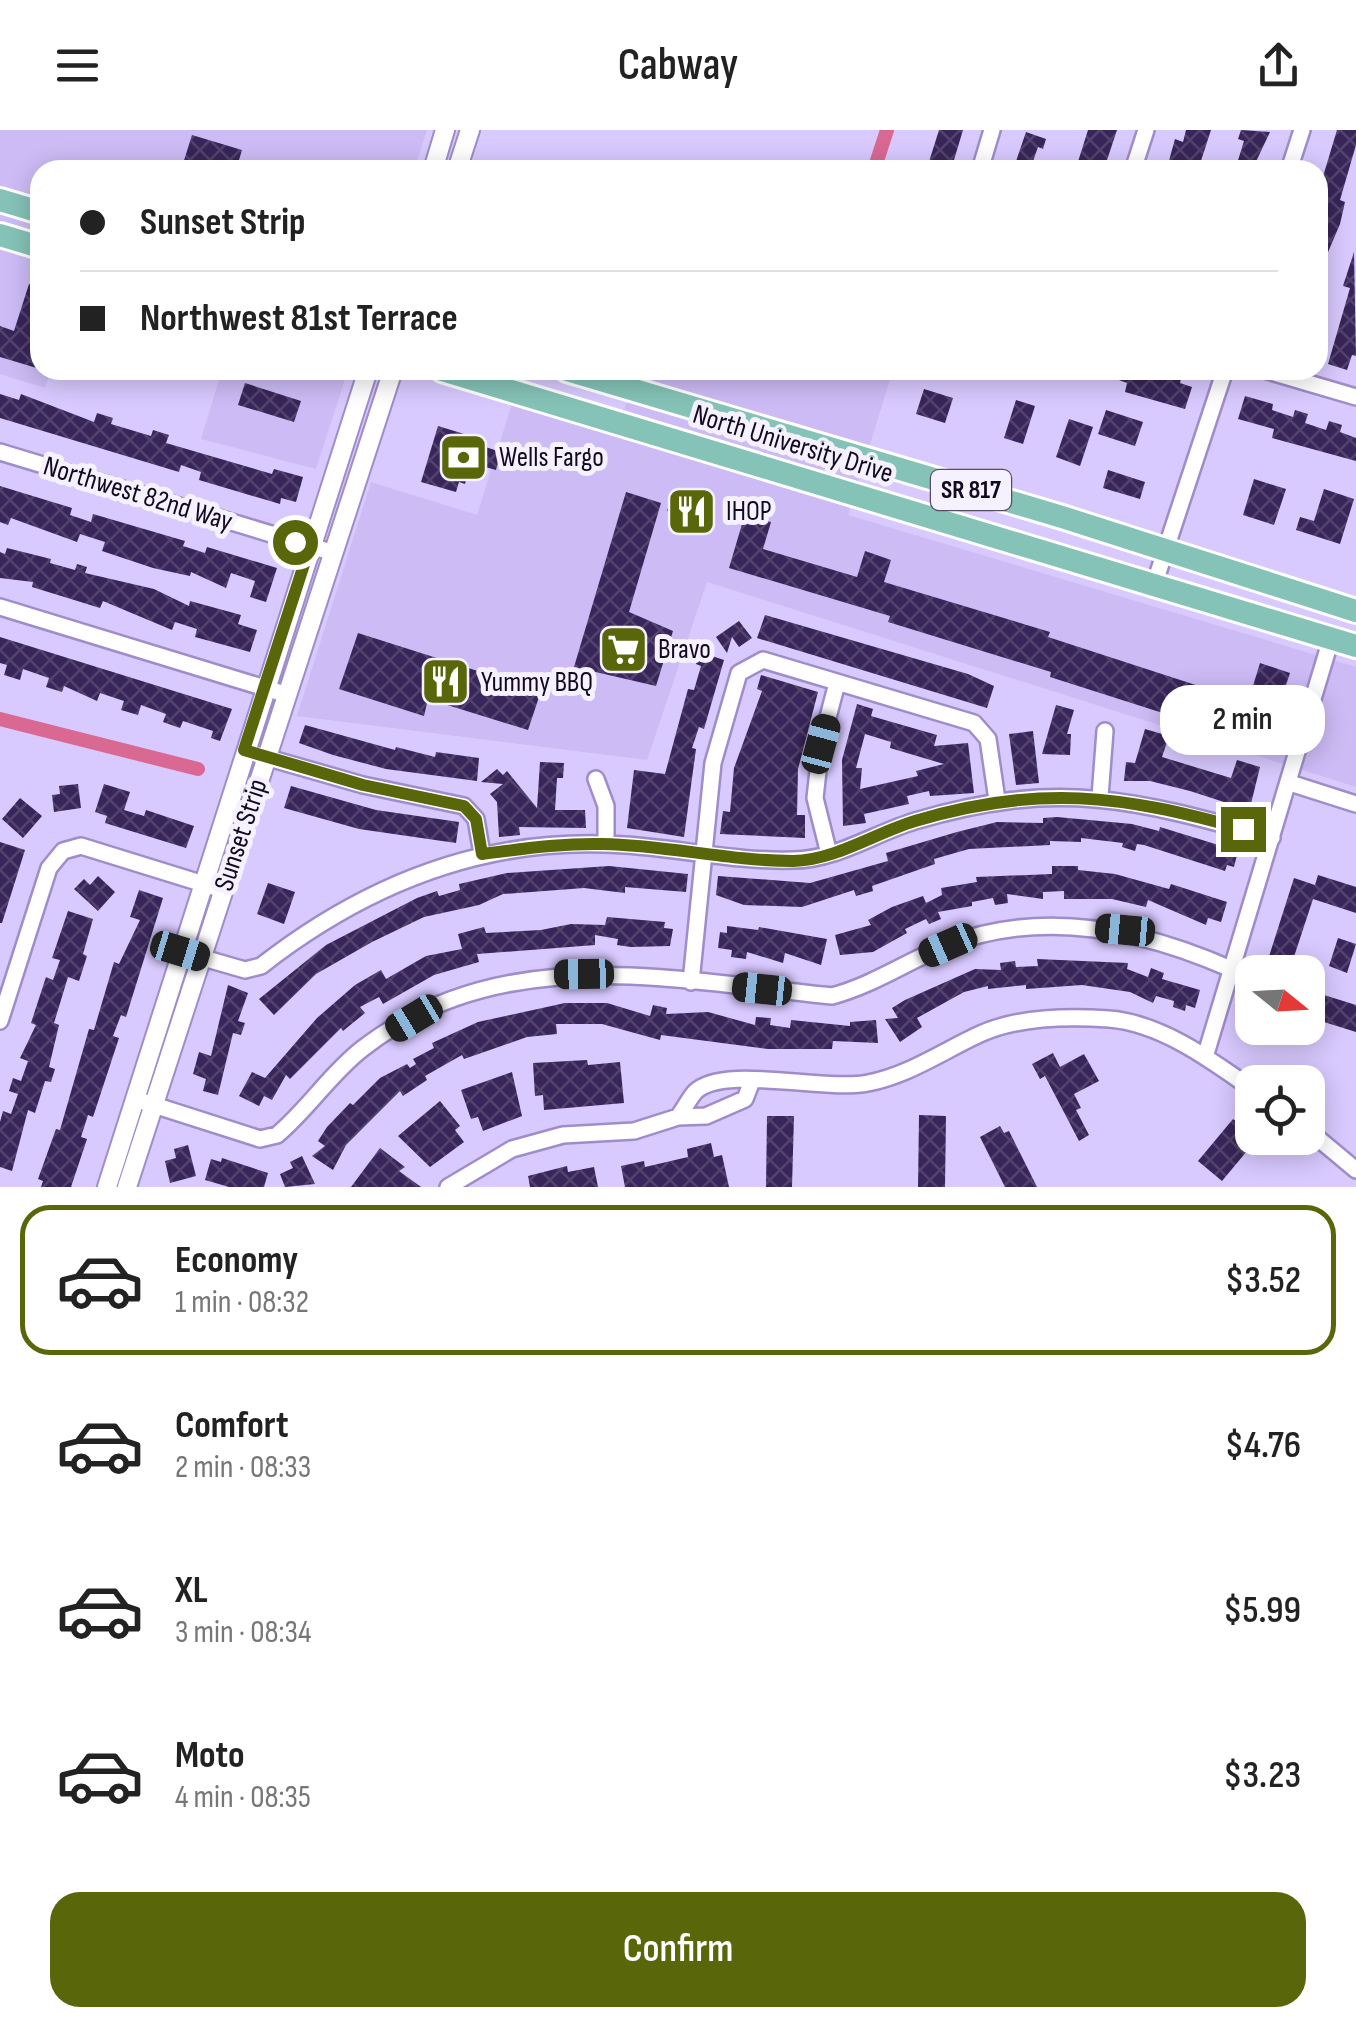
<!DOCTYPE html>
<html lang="en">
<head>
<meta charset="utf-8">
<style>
  body { margin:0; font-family:"Sofia Sans Condensed",sans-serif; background:#f2f2f2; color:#222; height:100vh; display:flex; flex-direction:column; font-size:38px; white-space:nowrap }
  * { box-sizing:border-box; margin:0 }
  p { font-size:32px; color:#767676 }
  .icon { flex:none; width:55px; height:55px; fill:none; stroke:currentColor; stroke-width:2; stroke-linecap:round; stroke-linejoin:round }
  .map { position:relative; height:1057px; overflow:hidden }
  .details { display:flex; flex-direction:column; background:#fff; flex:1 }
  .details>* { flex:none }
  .guide { position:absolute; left:30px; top:30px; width:1298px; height:220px; border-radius:30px; box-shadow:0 5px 25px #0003; display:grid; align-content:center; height:220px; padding:0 50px; background:#fff }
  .needle { width:65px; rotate:108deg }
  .fabs { position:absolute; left:1235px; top:825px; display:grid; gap:20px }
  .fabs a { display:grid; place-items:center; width:90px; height:90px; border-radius:20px; background:#fff; box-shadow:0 5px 25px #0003; font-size:50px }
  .end { position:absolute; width:45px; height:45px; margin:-22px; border:12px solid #59660a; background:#fff; box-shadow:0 0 0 5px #fff }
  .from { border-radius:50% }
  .bubble { position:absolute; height:70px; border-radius:30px; background:#fff; box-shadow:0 5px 25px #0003; font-size:32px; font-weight:600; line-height:70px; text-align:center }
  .car { position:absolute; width:30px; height:60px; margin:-30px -15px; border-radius:12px; box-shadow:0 0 8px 2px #0007; background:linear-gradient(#222 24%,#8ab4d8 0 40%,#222 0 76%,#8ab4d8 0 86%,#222 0) }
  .guide b { display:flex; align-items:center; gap:35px; height:95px; font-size:38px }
  .guide b+b { border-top:2px solid #e0e0e0 }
  .guide i { width:25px; height:25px; background:#222 }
  ul { padding:18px 0 0; list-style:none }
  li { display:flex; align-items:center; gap:30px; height:150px; margin:0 20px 15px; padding:0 30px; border:5px solid transparent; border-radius:30px }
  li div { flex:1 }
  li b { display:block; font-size:38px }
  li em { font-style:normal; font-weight:600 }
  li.on { border-color:#59660a }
  li>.icon { width:90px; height:90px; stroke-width:1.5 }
  .button { display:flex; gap:20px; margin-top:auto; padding:20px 50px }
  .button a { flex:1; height:115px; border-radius:30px; background:#59660a; color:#fff; font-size:40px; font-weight:600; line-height:115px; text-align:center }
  header { display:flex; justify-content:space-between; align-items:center; height:130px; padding:0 50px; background:#fff; font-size:45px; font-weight:600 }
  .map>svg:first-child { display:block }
  .built { fill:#ccbbf5 }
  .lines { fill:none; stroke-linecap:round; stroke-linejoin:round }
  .canal { stroke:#d96893; stroke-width:14 }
  .building { fill:url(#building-cross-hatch); fill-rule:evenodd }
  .minor-casing { stroke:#9f8cca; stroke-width:20 }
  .tertiary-casing { stroke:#9f8cca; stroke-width:22 }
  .primary-casing { stroke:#fff; stroke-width:28 }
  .minor { stroke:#fff; stroke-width:15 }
  .tertiary { stroke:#fff; stroke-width:18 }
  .primary { stroke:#85c2b7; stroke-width:22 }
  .route { stroke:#59660a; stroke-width:12 }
  .labels { text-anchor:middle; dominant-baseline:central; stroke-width:10; stroke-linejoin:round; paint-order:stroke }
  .shield { fill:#f5f1ff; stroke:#554f62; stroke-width:2.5 }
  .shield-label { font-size:25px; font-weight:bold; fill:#11091f }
  .street-label { font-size:28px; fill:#11091f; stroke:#f5f1ff }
  .poi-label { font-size:28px; fill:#11091f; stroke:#f5f1ff; text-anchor:start }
</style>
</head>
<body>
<header><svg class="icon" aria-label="menu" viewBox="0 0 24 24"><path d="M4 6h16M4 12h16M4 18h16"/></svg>Cabway<svg class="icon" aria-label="share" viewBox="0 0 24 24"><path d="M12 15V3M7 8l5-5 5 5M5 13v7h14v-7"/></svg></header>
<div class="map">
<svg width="1356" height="1057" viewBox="0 0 1356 1057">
  <defs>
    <pattern id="building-cross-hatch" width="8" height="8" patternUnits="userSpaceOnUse" patternTransform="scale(2.5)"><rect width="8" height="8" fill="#382559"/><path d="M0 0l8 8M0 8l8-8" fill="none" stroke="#52426d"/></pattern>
  </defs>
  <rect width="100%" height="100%" fill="#d8c9fe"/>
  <!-- built -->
  <path class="built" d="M0 0H427L414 40H40V240H51L45 258 0 244Z
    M222 240H348L316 339 201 309Z
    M637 240H893L848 385 1356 537V657L707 452 647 630 297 586 371 352 477 385 512 274 616 305Z"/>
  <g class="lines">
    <!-- canal -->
    <path class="canal" d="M874 40 887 0
      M0 589 198 639"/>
  </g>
  <!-- building -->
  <path class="building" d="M939 0H963L951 40 928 35Z
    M1088 0H1117L1104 39 1076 38Z
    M1186 0H1211L1198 40 1167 38 1175 9 1183 12Z
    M1241 0 1270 2 1252 40H1235L1244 11 1238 9Z
    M1337 0H1356V15L1340 70 1345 72 1340 94 1320 141 1318 63Z
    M1026 2 1046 9 1043 19 1038 17 1030 40H1013Z
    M192 5 242 20 236 40H181Z
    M1354 122 1356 226 1352 225 1347 240 1328 234 1350 158 1343 156Z
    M29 154 40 158V239L0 227V196L14 201Z
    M1092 240H1145L1167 249 1169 241 1182 245 1180 253 1192 257 1185 279 1125 262 1127 253Z
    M245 253 301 271 294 292 238 275Z
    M924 259 953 268 945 293 916 284Z
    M0 264 19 270 21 264 94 292 97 283 113 288 111 294 151 306 153 300 169 305 166 313 272 344 274 339 303 347 296 372 281 368 280 374 199 350 201 342 181 335 179 342 0 288Z
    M1245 266 1273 274 1272 280 1293 287 1295 280 1308 284 1305 293 1326 300 1329 291 1342 295 1340 302 1356 308V331L1272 308 1274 299 1238 289Z
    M1016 270 1035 276 1023 314 1004 308Z
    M1106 280 1143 292 1135 316 1098 304Z
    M1069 289 1093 297 1080 336 1056 327Z
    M438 296 474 307 473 313 501 322 496 340 471 333 465 354 459 352 456 362 421 352Z
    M1108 340 1145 352 1140 369 1103 358Z
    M1254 349 1286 359 1274 395 1243 385Z
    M0 356 72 378 70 385 91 392 93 384 185 411 183 416 205 423 207 417 277 438 266 472 250 467 255 451 231 443 226 458 191 442 190 446 153 438 102 421 105 412 80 404 77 412 11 388 8 395 0 392Z
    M1324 359 1354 369 1340 414 1296 400 1300 387 1314 391Z
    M626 362 661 373 629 482 673 501 656 556 574 537Z
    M671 367 715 380 711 394 667 381Z
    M745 384 771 392 763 419 857 447 865 421 891 430 884 452 1050 502 1048 507 1248 572 1260 533 1290 543 1266 616 1050 547 1051 542 888 492 890 486 729 438Z
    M7 418 51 429 50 433 75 440 77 434 87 437 85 443 154 459 189 476 190 471 241 485 238 494 257 500 250 522 195 507 197 499 175 492 172 500 103 471 100 478 32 457 33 452 0 448V422L5 424Z
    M765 485 968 544 994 556 987 578 757 508Z
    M739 491 752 508 739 517 732 507 727 523 716 507Z
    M358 503 541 561 528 600 428 569 424 586 339 559Z
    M0 507 232 579 220 611 211 608 213 601 183 591 180 598 163 592 166 584 141 575 138 585 121 580 124 571 100 563 97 571 64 556 62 562 46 557 49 548 23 539 20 550 4 545 7 535 0 533Z
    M700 522 724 530 704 599 699 597 692 618 696 619 684 707 627 698 634 640 665 644 688 559 694 560 701 536 696 534Z
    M761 545 818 562 798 639 797 685H805V708L720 704 723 681 730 682 734 638 762 561 757 559Z
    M857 574 873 579 871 586 937 605 934 616 968 613 974 663 930 666 929 661 907 666 909 674 864 684 866 693 843 696 842 630ZM865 604 891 612 890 618 944 634 916 641 918 646 860 659 862 638H856Z
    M1056 575 1074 580 1067 604H1071L1070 625 1042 624Z
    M305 595 395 620 396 617 435 627 436 622 479 628 477 651 386 639 333 625 299 613Z
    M1145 599 1169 606 1162 627 1231 648 1237 630 1260 637 1248 686 1222 679 1224 672 1190 661 1150 651H1124L1126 632 1135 633Z
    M1033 601 1039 653 1016 655 1009 604Z
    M540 632 564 633 563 648H557L555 680H585L586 698 519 697 520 705 499 707 497 672 490 664 503 654 481 652 497 639 503 645 507 641 537 678Z
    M78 654 81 678 54 682 52 665 60 664 59 656Z
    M104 654 130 662 124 680 144 686 146 680 194 696 186 718 105 693 107 686 95 682Z
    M291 656 376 680 459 692 456 713 359 699 284 678Z
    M20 668 42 686 23 708 2 689Z
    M1057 687 1132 694 1159 701 1160 697 1238 721 1234 737 1227 735 1225 741 1144 715 1137 714 1135 721 1122 717 1123 713 1081 708V712L1050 711V715L969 719 934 729 935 734 872 756 873 761 856 766 854 760 802 777 744 775 716 765 718 746 810 753 888 731 886 723 957 702 997 692 1043 693V688Z
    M0 712 25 720 2 793H0Z
    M609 736 688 744 686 762 625 757V763L584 758 503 764 479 775 424 787 372 812 316 844 274 885 259 869 326 815 417 768 437 761 439 766 460 760 459 754 507 743Z
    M1052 736H1078V740L1115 744 1169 759 1171 754 1227 772 1221 792 1208 788 1206 795 1148 770 1146 777 1112 769H1064V761L1043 762V769L1007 764 1008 773 995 775 993 768 972 772V776L938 782 941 789 929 794 926 789 905 799 907 803 873 822 840 825 835 805 871 795 868 790 892 777 923 766 926 773 942 765 941 758 977 752 976 747 1052 744Z
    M1318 745 1356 757V783L1313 769 1289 842H1264L1294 748 1315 755Z
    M98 746 115 762 98 781 74 759 84 749 90 755Z
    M268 753 295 762 284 794 257 784Z
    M139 760 163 768 126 887 121 885 113 906 119 908 93 987 88 985 81 1007 87 1009 71 1057H41L43 1051 38 1049 56 999 60 1000 89 899 94 900 114 832 119 834 140 790 130 787Z
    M68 781 93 789 83 824 87 826 79 851 68 847 54 893 59 895 49 937 55 939 51 952 45 951 35 983 28 980 12 1041 0 1037V992L3 981 11 984 18 964 9 961 13 948 21 951 28 931 20 928 36 895 31 893 46 847 53 850 60 830 52 828Z
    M607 787 665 792 664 798 673 799 670 816 631 817 617 815 618 809 595 805V815L477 824 479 832 434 845 383 874 379 867 360 877 365 883 343 901 341 898 290 949 286 945 272 970 264 966 259 976 239 966 252 942 265 948 317 888 355 855 381 840 386 849 426 826 462 819 458 804 484 797 486 803 541 800 571 794 605 795Z
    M727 796 758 800 759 797 827 809 821 835 785 823 783 833 747 822 746 829 731 827 732 820 718 818 720 802 727 803Z
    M1338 808 1356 814 1347 843 1329 836Z
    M1037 829 1128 833 1127 839 1148 847 1151 838 1164 843 1162 849 1200 860 1195 878 1186 875 1185 881 1173 877 1174 871 1156 866 1153 873 1130 862 1082 855 1026 859V855L988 859V856L964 862 917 888 922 897 900 912 885 889 898 888 892 878 905 870 975 839 1001 840 1000 833 1015 831 1016 837 1038 836Z
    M228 855 248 863 238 891 245 893 241 905 233 903 218 965 203 961 206 949 193 944 199 922 211 926Z
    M1308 860 1356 875V902L1308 887Z
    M565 873H607L650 886 653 875 667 878 666 884 708 882 755 895 756 887 771 888 770 895 790 898 791 890 850 896V892L876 890 878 913 833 911 832 919H768L661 905 660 910 602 894H556L557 904 527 907 464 929 462 925 425 946 427 950 403 966 400 961 346 1015 333 1040 312 1026 325 1016 318 1011 327 997 350 973 353 975 380 948 407 934 410 938 416 934 413 929 434 918 432 913 478 892Z
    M1053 923 1060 937 1084 924 1099 951 1074 964 1081 978 1076 980 1089 1005 1079 1011 1045 946 1040 949 1032 934Z
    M587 930 588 935 620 932 624 973 544 980 543 965 535 966 533 933Z
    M512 942 522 986 483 1001 478 987 471 989 461 960Z
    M440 971 460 996 455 1000 464 1012 430 1037 398 1006Z
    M919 985 946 986 945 1057H918Z
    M767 986H794L792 1057H766Z
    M1233 989 1257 1009 1222 1051 1198 1031Z
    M1000 996 1004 1003 1009 1001 1037 1057H1005L980 1007Z
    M711 1013 714 1027 722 1025 729 1057H625L621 1036 644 1031 645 1037 688 1027 687 1019Z
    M188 1015 196 1046 170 1053 165 1031 176 1028 174 1019Z
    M380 1018 405 1037 399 1041 421 1057H351Z
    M302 1026 315 1054 285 1057 280 1044 293 1038 290 1032Z
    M222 1028 268 1043 264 1057H229L205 1050 211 1029 221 1032Z
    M567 1036 568 1042 594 1037 598 1057H530L528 1046Z"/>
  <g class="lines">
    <defs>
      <path id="minor" d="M980 40 992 0
        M1133 40 1146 0
        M1289 40 1302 0
        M1264 240 1356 267
        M0 322 334 423
        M1154 455 1225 240
        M0 477 288 565
        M258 625 363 655 464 676 476 689 482 724
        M596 649 606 676V714
        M1290 653 1356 674
        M1100 667 1105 601
        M829 724 815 668 821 614 837 553
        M193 825 245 840 261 836C361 758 475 710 604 714 667 715 730 732 793 730 836 730 875 703 915 691 1056 649 1136 669 1272 708
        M691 852 713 633 739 543 763 530 974 593 988 609 997 670
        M0 891 49 738 63 721 81 716 223 760
        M1205 927 1331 509
        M135 969 260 1009 277 1005C308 979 330 944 362 919 502 810 671 850 832 866 873 855 906 832 945 816 1041 778 1141 799 1231 839
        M678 987C684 979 689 969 695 962 723 934 825 962 868 953 909 945 943 921 980 904 1018 887 1068 886 1109 889 1161 893 1211 930 1252 959
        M1308 1000 1356 1040
        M448 1057 512 1019 563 1005 634 1001 678 987 706 986 745 969 752 951"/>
      <path id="tertiary" d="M433 40 445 0
        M457 40 470 0
        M107 1057 368 240
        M127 1057 393 240"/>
      <path id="primary" d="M0 70 40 82
        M0 105 40 117
        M442 240 1356 516
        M567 240 1062 387 1356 481"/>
    </defs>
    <!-- minor casing -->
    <use href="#minor" class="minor-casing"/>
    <!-- tertiary casing -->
    <use href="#tertiary" class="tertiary-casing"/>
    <!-- primary casing -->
    <use href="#primary" class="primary-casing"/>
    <!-- minor -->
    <use href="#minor" class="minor"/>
    <!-- tertiary -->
    <use href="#tertiary" class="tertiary"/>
    <!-- primary -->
    <use href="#primary" class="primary"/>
  </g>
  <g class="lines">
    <!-- route -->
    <path class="route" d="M295 412 310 416 244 620 363 655 464 676 476 689 482 724C522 719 562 713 603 714 666 715 729 731 793 731 836 730 875 703 915 691 1039 654 1121 665 1243 699"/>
  </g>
  <!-- icons -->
  <defs>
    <symbol id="bank-square" viewBox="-11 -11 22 22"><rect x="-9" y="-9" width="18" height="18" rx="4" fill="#59660a" stroke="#f5f1ff"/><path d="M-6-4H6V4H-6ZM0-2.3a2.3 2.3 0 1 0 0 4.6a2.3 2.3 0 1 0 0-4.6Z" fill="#fff"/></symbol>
    <symbol id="restaurant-square" viewBox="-11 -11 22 22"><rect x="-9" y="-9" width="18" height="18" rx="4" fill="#59660a" stroke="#f5f1ff"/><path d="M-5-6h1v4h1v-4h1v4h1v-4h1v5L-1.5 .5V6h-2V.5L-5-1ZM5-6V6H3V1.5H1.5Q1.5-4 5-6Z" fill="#fff"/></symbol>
    <symbol id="supermarket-square" viewBox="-11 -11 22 22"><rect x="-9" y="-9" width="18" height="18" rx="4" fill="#59660a" stroke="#f5f1ff"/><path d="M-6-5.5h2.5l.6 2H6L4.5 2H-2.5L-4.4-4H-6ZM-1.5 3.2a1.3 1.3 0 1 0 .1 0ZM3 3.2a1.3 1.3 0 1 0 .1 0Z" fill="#fff"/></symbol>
  </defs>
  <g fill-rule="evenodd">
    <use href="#bank-square" x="436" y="300" width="55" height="55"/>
    <use href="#restaurant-square" x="664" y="354" width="55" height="55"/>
    <use href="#supermarket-square" x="596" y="492" width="55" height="55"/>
    <use href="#restaurant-square" x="418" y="524" width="55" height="55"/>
  </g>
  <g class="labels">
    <!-- shield labels -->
    <rect class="shield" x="931" y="340" width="80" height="40" rx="8"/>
    <g class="shield-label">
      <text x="971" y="360">SR 817</text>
    </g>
    <!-- street labels -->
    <g class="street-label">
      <text transform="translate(793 314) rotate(17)">North University Drive</text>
      <text transform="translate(138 364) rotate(17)">Northwest 82nd Way</text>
      <text transform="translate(241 705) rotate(-72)">Sunset Strip</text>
    </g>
    <!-- poi labels -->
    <g class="poi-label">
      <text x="499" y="327">Wells Fargo</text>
      <text x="726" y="381">IHOP</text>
      <text x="658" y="519">Bravo</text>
      <text x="481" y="552">Yummy BBQ</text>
    </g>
  </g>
</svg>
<div class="fabs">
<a><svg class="needle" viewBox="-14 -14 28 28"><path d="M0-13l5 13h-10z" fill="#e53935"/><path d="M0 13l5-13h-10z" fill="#767676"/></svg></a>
<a><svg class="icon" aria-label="locate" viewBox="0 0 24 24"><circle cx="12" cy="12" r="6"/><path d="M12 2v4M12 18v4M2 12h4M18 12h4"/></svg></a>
</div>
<i class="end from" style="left:295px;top:412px"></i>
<i class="end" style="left:1243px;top:699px"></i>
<div class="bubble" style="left:1160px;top:555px;width:165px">2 min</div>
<i class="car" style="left:821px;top:614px;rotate:15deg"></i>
<i class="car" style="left:1125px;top:800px;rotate:275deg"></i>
<i class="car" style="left:948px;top:815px;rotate:246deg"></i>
<i class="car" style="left:180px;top:821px;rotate:107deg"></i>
<i class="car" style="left:584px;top:844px;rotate:269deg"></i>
<i class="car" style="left:762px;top:859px;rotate:276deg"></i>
<i class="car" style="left:414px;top:888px;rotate:239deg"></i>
<div class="guide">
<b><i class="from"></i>Sunset Strip</b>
<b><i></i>Northwest 81st Terrace</b>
</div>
</div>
<section class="details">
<ul>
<li class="on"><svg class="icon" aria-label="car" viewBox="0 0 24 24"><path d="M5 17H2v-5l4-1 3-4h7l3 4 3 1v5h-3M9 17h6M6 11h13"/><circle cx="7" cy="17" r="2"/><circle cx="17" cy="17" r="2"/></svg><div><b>Economy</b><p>1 min · 08:32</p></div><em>$3.52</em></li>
<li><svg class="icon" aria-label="car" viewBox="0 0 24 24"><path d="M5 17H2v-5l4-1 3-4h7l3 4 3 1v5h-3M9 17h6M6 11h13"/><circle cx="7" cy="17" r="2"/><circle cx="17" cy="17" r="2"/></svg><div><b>Comfort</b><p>2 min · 08:33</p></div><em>$4.76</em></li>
<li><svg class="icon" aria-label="car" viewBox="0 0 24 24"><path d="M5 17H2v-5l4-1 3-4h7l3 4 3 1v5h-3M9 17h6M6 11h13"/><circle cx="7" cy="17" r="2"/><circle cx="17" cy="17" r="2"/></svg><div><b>XL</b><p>3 min · 08:34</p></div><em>$5.99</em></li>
<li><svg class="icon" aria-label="car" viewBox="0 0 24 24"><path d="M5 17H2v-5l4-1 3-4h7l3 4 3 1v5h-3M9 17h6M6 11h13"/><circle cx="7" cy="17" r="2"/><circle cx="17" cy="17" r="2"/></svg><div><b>Moto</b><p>4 min · 08:35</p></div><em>$3.23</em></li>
</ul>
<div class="button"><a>Confirm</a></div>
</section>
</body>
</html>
